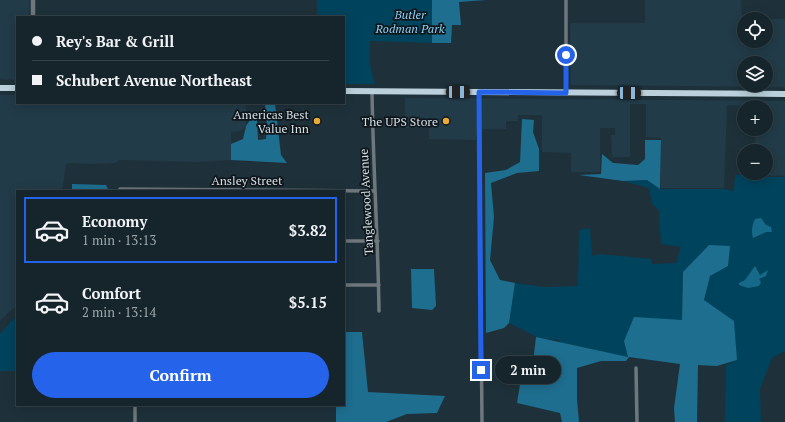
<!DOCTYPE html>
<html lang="en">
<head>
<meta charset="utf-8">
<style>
  body { margin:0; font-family:"PT Serif",serif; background:#233138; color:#f1f3f6; height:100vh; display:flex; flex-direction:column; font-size:15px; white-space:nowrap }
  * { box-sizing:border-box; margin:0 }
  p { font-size:13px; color:#9ea5a9 }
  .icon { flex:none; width:22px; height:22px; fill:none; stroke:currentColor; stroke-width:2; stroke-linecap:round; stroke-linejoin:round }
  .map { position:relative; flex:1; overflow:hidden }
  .sheet { position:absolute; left:16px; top:190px; width:329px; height:216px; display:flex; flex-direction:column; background:#16252c; border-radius:0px; box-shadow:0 2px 10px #0003,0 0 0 1px #354248 }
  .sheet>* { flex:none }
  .guide { position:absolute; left:16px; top:16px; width:329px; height:88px; border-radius:0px; box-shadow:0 2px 10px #0003,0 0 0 1px #354248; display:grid; align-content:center; height:88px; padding:0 16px; background:#16252c }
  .controls { position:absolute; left:737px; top:12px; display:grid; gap:8px }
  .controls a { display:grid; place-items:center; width:36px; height:36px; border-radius:50%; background:#16252c; box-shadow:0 2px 10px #0003,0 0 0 1px #354248; font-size:20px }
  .end { position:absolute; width:18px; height:18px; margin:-9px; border:5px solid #2563eb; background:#fff; box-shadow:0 0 0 2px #fff }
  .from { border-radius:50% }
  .bubble { position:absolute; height:28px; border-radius:14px; background:#16252c; box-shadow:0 2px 10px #0003,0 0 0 1px #354248; font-size:13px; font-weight:700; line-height:28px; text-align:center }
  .car { position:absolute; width:12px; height:24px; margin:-12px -6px; border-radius:5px; box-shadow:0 0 3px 1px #0007; background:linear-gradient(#222 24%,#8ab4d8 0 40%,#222 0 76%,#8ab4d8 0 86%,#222 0) }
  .guide b { display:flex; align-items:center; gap:14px; height:38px; font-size:15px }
  .guide b+b { border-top:1px solid #354248 }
  .guide i { width:10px; height:10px; background:#f1f3f6 }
  ul { padding:7px 0 0; list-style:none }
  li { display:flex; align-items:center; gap:12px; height:66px; margin:0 8px 6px; padding:0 8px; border:2px solid transparent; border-radius:0px }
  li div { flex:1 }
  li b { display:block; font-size:15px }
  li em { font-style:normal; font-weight:700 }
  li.selected { border-color:#2563eb }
  li>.icon { width:36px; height:36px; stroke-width:1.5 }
  .action { display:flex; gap:8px; margin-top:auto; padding:8px 16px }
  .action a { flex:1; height:46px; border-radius:24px; background:#2563eb; color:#fff; font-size:16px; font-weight:700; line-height:46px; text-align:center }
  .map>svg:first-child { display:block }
  .built { fill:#223b48; fill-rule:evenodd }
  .green { fill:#00435c }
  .forest { fill:#1e6e8f }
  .water { fill:#17698a }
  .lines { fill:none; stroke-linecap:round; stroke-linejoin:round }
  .minor { stroke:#6e777c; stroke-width:3.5 }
  .tertiary { stroke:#6e777c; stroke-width:4.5 }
  .trunk { stroke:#bad0da; stroke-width:6 }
  .route { stroke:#2563eb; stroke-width:5 }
  .poi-dot { fill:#e8ab37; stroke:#0f171c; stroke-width:1.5 }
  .labels { text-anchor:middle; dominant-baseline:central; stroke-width:3.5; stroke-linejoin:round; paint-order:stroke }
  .park-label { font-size:12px; font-style:italic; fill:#8ad0f4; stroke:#0f171c }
  .poi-label { font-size:12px; fill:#d4dfe6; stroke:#0f171c; text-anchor:end }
  .street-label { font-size:12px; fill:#d4dfe6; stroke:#0f171c }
</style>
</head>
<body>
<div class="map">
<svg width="785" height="422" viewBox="0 0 785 422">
  <rect width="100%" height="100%" fill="#1e313a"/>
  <!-- built -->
  <path class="built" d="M0 0H29V17H17V80L0 79Z
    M645 0H741L742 17 744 19V41H766V19H785V87L571 85 570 23H645ZM744 63H766V85H744Z
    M0 95H17V103H246V126L240 131 231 132V160L196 162 119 160 115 163 87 164 69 163 66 164 62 191H17V304L0 321Z
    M405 98 785 101V176L755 175V173H766V151H755V129H766V107L727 105 724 188H661V138L646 137V104H630V157H612L611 135H615V128H600V172H571V153L542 152V115H518V121H506V129H477L476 140 429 139V128H405Z"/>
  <!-- green -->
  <path class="green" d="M317 0H432V43L370 41V64L375 84H344V17H317Z
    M753 173 754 177H785V351L772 358 760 389 761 422H725L726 365 737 360 704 300 710 276 728 266 729 246 683 272 682 320 629 357 575 356 558 340 541 339 509 323 515 283 544 287 578 286 579 230 590 228 592 256 599 254 651 259 652 264 676 263 681 247 661 244 659 211 652 203 649 188 623 181 647 180 661 189H724L734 191 735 175Z
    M17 315V371H0V334Z"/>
  <!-- forest -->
  <path class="forest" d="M432 0H486L459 2 461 25H452L451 43H432Z
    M275 103 281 155 287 163 231 160V144L243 139 246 126 250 120H257L258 140 266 139 267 125 265 104Z
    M522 119 534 120 533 132 539 149V171L517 173 491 183 494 217 490 260 500 280 515 283 509 323 504 328 486 333 485 173 506 170 520 162Z
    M645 140H661L660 189 647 180 623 181 579 175 601 174 602 154 613 163 638 165 645 159Z
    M72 184 106 185 109 191H72Z
    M709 245 730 246 728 266 710 276 704 300 734 321 737 360 717 366 698 365 697 422H675L674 408 680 364 629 357 626 361H601L577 368V400L579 422H562L560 413 517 403 522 372 533 363 536 337 628 357 624 341 634 317 682 320 683 272Z
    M411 269H434L436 306 432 310 412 308Z
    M344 332H362L368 392 445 396 437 413 407 414 386 422H336V405H344Z"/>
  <!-- water -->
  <path class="water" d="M761 218 766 225 771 227 772 232H766L753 238C751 232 752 225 755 219Z
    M755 266 760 275 768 270 766 276 759 279 761 282 759 286 748 288 739 285V283L745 280Z"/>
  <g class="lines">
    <!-- minor -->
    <path class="minor" d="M372 91C373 165 378 238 379 311
      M479 92 482 422
      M566 93V0
      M120 189 375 191
      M344 241H378
      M344 285H379
      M636 368 637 422
      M135 405V422"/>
    <!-- tertiary -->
    <path class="tertiary" d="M33 17V0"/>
    <!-- trunk -->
    <path class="trunk" d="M0 88H17
      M344 91 785 94"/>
  </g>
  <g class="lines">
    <!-- route -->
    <path class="route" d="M481 370 479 92 566 93V55"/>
  </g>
  <!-- markers -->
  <g class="poi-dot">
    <circle cx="317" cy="121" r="4"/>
    <circle cx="446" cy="121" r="4"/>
  </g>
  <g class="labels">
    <!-- park labels -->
    <g class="park-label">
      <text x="410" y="14">Butler<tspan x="410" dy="14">Rodman Park</tspan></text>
    </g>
    <!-- poi labels -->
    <g class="poi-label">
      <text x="309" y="114">Americas Best<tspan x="309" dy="14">Value Inn</tspan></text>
      <text x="438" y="121">The UPS Store</text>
    </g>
    <!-- street labels -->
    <g class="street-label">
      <text x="247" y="180">Ansley Street</text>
      <text transform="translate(366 202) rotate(-93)">Tanglewood Avenue</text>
    </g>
  </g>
</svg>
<div class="controls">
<a><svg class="icon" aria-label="locate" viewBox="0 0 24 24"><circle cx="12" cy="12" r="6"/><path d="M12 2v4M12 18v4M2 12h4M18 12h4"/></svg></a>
<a><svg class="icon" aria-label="layers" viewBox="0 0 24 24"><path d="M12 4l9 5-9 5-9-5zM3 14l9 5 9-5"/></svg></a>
<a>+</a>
<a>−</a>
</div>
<i class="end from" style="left:566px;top:55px"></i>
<i class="end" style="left:481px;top:370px"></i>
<div class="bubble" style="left:495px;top:356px;width:66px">2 min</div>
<i class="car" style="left:458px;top:92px;rotate:91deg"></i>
<i class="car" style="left:629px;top:93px;rotate:90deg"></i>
<div class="guide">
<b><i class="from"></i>Rey's Bar &amp; Grill</b>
<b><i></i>Schubert Avenue Northeast</b>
</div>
<section class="sheet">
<ul>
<li class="selected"><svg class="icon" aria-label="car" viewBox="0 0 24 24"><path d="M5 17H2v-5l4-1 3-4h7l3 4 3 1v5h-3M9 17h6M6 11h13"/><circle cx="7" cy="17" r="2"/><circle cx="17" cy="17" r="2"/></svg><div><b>Economy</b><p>1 min · 13:13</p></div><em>$3.82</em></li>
<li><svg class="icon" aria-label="car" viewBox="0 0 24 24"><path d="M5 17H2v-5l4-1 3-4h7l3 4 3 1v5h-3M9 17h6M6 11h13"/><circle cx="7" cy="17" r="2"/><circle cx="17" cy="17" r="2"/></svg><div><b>Comfort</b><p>2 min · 13:14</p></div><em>$5.15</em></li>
</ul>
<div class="action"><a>Confirm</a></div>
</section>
</div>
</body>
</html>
